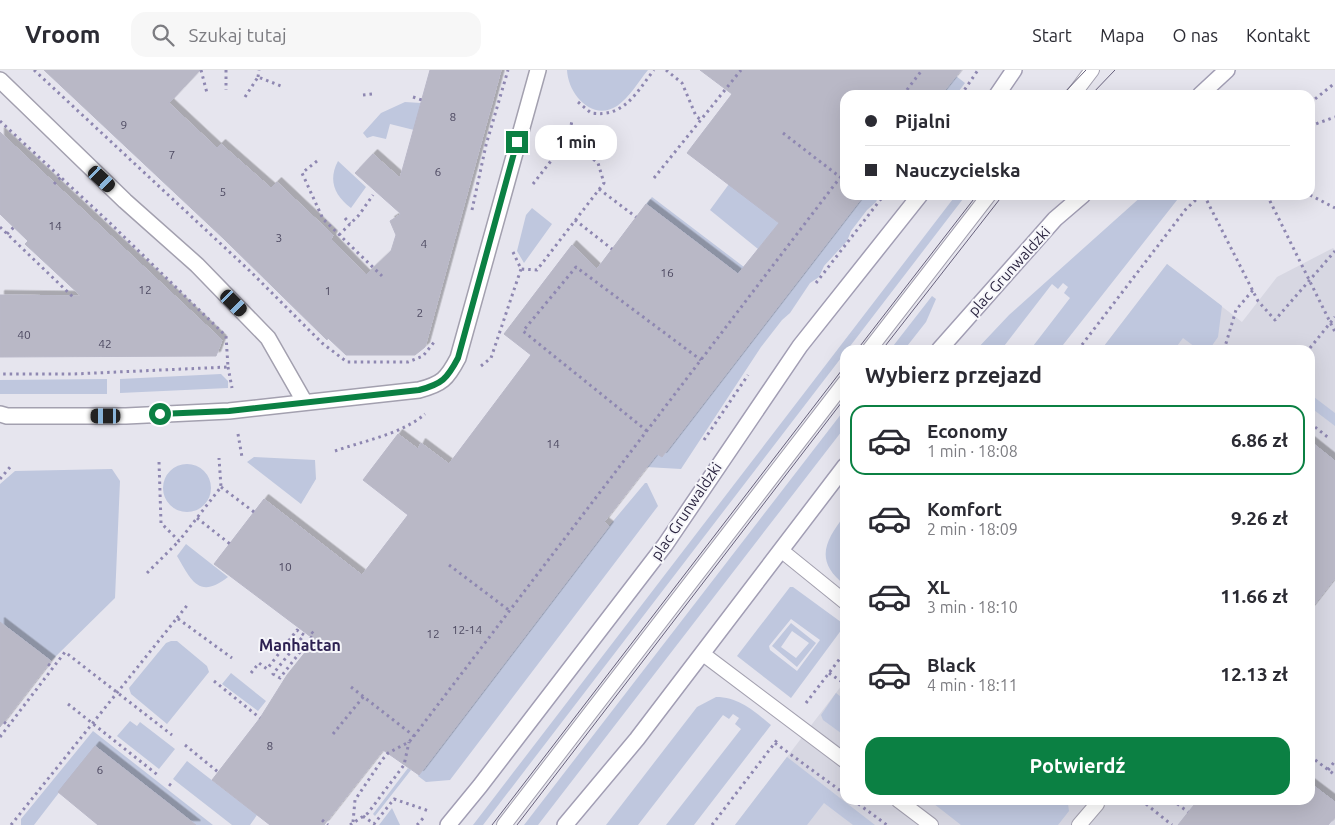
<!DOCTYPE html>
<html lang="pl">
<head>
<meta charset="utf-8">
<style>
  body { margin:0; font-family:Ubuntu,sans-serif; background:#f7f7f7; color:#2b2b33; height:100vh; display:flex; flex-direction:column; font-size:19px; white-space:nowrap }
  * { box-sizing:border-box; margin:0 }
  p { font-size:16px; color:#7c7c81 }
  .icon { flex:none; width:28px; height:28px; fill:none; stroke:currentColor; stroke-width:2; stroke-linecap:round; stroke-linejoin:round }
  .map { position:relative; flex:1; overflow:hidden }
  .sheet { position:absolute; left:840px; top:275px; width:475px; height:460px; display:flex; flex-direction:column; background:#fff; border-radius:15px; box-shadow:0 5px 20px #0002 }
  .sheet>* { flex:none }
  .hud { position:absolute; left:840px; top:20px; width:475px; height:110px; border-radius:15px; box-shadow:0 5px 20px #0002; display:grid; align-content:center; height:110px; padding:0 25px; background:#fff }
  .end { position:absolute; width:22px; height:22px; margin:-11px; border:6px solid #0b8043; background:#fff; box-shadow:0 0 0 2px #fff }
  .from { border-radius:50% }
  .bubble { position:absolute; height:35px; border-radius:15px; background:#fff; box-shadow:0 5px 20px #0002; font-size:16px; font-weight:700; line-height:35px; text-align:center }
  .car { position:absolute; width:15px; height:30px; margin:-15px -8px; border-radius:6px; box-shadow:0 0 4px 1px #0007; background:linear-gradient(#222 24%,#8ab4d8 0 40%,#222 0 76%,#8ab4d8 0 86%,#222 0) }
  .hud b { display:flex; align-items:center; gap:18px; height:48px; font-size:19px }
  .hud b+b { border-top:1px solid #e1e1e2 }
  .hud i { width:12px; height:12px; background:#2b2b33 }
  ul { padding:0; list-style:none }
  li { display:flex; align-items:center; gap:15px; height:70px; margin:0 10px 8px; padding:0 15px; border:2px solid transparent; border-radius:15px }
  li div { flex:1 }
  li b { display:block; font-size:19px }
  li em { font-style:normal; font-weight:700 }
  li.selected { border-color:#0b8043 }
  li>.icon { width:45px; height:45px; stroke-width:1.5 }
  h2 { padding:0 25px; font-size:22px; line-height:60px }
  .button { display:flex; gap:10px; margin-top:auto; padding:10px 25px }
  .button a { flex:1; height:58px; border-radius:15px; background:#0b8043; color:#fff; font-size:20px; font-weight:700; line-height:58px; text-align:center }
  header { display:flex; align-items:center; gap:30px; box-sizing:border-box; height:70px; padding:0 25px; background:#fff; border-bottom:1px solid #e1e1e2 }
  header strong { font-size:24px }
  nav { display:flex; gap:28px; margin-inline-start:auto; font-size:18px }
  .search { width:350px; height:45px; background:#f7f7f7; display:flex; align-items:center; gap:12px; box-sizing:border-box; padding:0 18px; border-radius:15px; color:#7c7c81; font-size:19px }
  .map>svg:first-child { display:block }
  .built { fill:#d7d7e2 }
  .green { fill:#bfc7de; fill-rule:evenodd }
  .building { fill:#b9b8c6; stroke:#b9b8c8; filter:url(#shadow) }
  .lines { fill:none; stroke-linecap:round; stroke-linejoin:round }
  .lane-casing { stroke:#a3a0af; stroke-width:16 }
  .street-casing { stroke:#a3a0af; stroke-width:18 }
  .secondary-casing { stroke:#a29eb4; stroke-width:18 }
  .path { stroke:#8e87b1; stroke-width:3; stroke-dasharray:2.5 4; stroke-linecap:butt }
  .lane { stroke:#fff; stroke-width:14 }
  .street { stroke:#fff; stroke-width:15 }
  .secondary { stroke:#fff; stroke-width:15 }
  .tram { stroke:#66607b; stroke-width:1 }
  .route { stroke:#0b8043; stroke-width:6 }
  .labels { text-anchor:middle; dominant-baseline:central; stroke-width:4; stroke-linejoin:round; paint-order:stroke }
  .number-label { font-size:12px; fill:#4e4a62 }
  .street-label { font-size:15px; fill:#2b2540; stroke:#f6f6fa }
  .neighbourhood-label { font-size:16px; font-weight:bold; fill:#2d2152; stroke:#f6f6fa }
</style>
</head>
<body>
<header>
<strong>Vroom</strong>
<div class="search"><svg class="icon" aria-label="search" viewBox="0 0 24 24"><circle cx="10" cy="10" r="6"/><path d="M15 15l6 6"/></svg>Szukaj tutaj</div>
<nav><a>Start</a><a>Mapa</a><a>O nas</a><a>Kontakt</a></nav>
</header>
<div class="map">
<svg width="1335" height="755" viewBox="0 0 1335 755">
  <defs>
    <filter id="shadow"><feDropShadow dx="4.5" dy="-4.5" stdDeviation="0" flood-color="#0004"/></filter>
  </defs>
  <rect width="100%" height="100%" fill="#e6e5ee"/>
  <!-- built -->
  <path class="built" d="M1333 178 1335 180V755H735L845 611V730H1310V280H1101L1167 194 1242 252 1277 207Z"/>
  <!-- green -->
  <path class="green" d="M567 0H648C638 12 630 27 617 36 592 52 568 24 567 0Z
    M956 6 965 13 956 25H941Z
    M405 32 421 33 414 60 390 54 386 69 373 66 367 68 363 63 381 43Z
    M338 91 366 117 351 138C334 125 328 110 338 91Z
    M729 114 779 153 758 179 710 140Z
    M864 125H879L876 132 867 140 851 161 847 171 824 196 819 207 810 213 790 243 782 250 761 277 681 399 646 397 657 384 662 387Z
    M956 125H966L483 755H473Z
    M1143 125H1181L1059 280H1030L1070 228 1064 223 1068 217 1063 213 1058 219 1052 214 1001 280H976L1009 245Z
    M652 127 744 197 738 204 646 134Z
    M532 138 552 154 524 193 517 181 526 145Z
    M1167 194 1222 236 1218 267 1209 280H1199L1183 268 1174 280H1101Z
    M932 226 936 229 926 252 904 280H890Z
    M221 304 228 311V318L120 323V309Z
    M107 309V324H0V310Z
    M1310 324 1335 343V356L1310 337Z
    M845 339V357L538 755H524Z
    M254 387 315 390 316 409 301 434 247 392Z
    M163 418a24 24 0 1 1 48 0a24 24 0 1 1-48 0Z
    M112 399 120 411 115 528 51 591 0 552V414L15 401Z
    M645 413H647L658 436 450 710 426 712 418 706 609 456Z
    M845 445V515C814 491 825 471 845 445Z
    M186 474 228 507C199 530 191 510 177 486Z
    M790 517H793L845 555 791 628 737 586ZM791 549 820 570 797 601 770 580 769 576Z
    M791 553 816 573 797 597 772 576ZM792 561 809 573 796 588 781 577Z
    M171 571H177L207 596 209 602 167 654 131 624 129 618 166 573Z
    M231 603 266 631 258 641 222 614Z
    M836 623 845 630V666L823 650 821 645Z
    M716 627C739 627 754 641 771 655L694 755H666L741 659 735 654 739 648 733 644 729 649 723 645 638 755H606L697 637Z
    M130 651 137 656 140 652 175 679 159 699 117 666Z
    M93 661 213 755H196L95 676 34 755H21V749Z
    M787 687 875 755H853L824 733 807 755H735Z
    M187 691 257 745 250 755H232L173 709Z
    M408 698 411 700 375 746 373 744Z
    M929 730H1065L1068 734 1069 741 1058 755H961Z
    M392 738 400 755H379Z"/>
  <!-- building -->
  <path class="building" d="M44 0H200L169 33 217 78 221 74 271 118 277 112 333 165 331 169 366 205 391 181 396 165 390 151 401 144 355 103 373 84 400 108 430 0H501L425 277 415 285H346L328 268 327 270 224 169Z
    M700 0H961L941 25H845V125H864L662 387 657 384 604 452 609 456 419 705 383 680 324 755H270L212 710 260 648 287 605 315 570 214 494 264 429 362 505 408 445 363 410 398 364 418 379 421 373 449 394 531 285 504 264 572 175 597 199 646 134 738 204 779 153 687 83 732 24Z
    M0 62 222 270 216 286 0 287V225L81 226 25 174 28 171 0 144Z
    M1310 371 1335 391V508L1310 540Z
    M0 552 51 591 0 657Z
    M95 676 196 755H98L58 722Z
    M1310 713 1335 732V747L1328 755H1178L1198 730H1310Z"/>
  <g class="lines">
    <defs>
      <path id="lane" d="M1073 25 1092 0
        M869 280 989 125
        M782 481 845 532
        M703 584 845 691
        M898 730 931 755
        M504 755 845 312
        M1079 755 1097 734 1092 730"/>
      <path id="street" d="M0 10 125 131 197 195 268 268 304 331
        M0 344 7 346H126L229 341 419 320C442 314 447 309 458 288L538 0"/>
      <path id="secondary" d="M997 25 1014 0
        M1200 25 1227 0
        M939 280 1055 149 1083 125
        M448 755 480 716 665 475 800 276 920 125
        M565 755 637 669 845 396"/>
    </defs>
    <!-- lane casing -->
    <use href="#lane" class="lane-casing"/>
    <!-- street casing -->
    <use href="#street" class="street-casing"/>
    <!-- secondary casing -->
    <use href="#secondary" class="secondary-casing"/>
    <!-- path -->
    <path class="path" d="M34 0 251 202 322 273 347 292H408L423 286 435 271
      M201 0 207 23
      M226 0V20
      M666 0 682 13 696 46 701 50
      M258 7 259 0
      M363 25 373 24
      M903 25 922 0
      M961 25 978 0
      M245 27 258 7 281 16
      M413 27 422 30
      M578 32 591 43C624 48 636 23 654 0
      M1310 33 1335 13
      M0 51 110 153 226 266 228 297 73 304H0
      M1310 56 1335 47
      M783 63 840 107
      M317 91 302 103 323 149 382 206
      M654 108 741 0
      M54 114 61 107
      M533 114 568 69 572 51
      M599 119 636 147
      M1204 125 1258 231 1275 250 1335 181
      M1267 125 1335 262
      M1310 125 1335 138
      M472 140 486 75 508 0
      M345 148 350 154
      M575 150 612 179
      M0 157 73 227
      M7 164 14 157
      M339 165 359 145 373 125
      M513 182 521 199 537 200 604 113 598 93 568 69
      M816 213 884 125
      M1310 278 1335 247
      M1078 280 1186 139 1201 125
      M1224 280 1236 240 1253 220
      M481 296 491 288 521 199
      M228 297 232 318
      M1310 353 1330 369
      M647 361 523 261 576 197 701 290
      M238 364 242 387
      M704 370 748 305
      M335 381C363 371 402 364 425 344
      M159 392 161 453 179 471 221 417 219 388
      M0 409 11 396
      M221 417 254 442
      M197 448 230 474
      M449 495 510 541
      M147 503 179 471
      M177 548 189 533
      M48 594 53 598
      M251 603 259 593 267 599 297 560 304 565 273 604 280 608 314 564 309 560
      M829 603 845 614
      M214 611 260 648
      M351 617 414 666
      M806 633 845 582
      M68 634 159 706
      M4 652 9 656
      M333 664 364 626
      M0 667 65 582 172 665
      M775 673 845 724
      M185 675 218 702
      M1310 686 1335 705
      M1328 700 1335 691
      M169 714 173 717
      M853 730 887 755
      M1141 730 1172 755
      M1172 730 1188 742
      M363 746 374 754 394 729 429 741
      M322 750 328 755
      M353 752 355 730 382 690 388 683 409 672 414 666 845 101
      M11 755 177 548 232 588
      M350 755 368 743 404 695 409 672
      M417 755 425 746
      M712 755 777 670"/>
    <!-- lane -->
    <use href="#lane" class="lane"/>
    <!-- street -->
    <use href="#street" class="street"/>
    <!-- secondary -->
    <use href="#secondary" class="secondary"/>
    <!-- tram -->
    <path class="tram" d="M1062 25 1086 0
      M1091 25 1115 0
      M857 280 977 125
      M882 280 1003 125
      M492 755 845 296
      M517 755 845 328"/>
  </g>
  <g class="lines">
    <!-- route -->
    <path class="route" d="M160 344 229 341 419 320C442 314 447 309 458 288L517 72"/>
  </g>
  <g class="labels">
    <!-- number labels -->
    <g class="number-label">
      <text x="453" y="46">8</text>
      <text x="124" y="54">9</text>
      <text x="172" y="84">7</text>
      <text x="438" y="101">6</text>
      <text x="223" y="121">5</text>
      <text x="55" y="155">14</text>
      <text x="279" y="167">3</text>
      <text x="424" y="173">4</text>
      <text x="667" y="202">16</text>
      <text x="145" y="219">12</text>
      <text x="328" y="220">1</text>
      <text x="420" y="242">2</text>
      <text x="24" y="264">40</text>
      <text x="105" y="273">42</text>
      <text x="553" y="373">14</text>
      <text x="285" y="496">10</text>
      <text x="467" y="559">12-14</text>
      <text x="433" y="563">12</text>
      <text x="270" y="675">8</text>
      <text x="100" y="699">6</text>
    </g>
    <!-- street labels -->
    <g class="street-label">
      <text transform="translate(1009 201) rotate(-48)">plac Grunwaldzki</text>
      <text transform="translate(686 441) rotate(-56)">plac Grunwaldzki</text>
    </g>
    <!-- neighbourhood labels -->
    <g class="neighbourhood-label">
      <text x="300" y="575">Manhattan</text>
    </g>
  </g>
</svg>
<i class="end from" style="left:160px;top:344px"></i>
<i class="end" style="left:517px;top:72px"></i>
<div class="bubble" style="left:535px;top:55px;width:82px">1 min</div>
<i class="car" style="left:102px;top:109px;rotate:133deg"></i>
<i class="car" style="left:234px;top:233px;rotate:135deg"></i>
<i class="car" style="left:106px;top:346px;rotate:270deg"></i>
<div class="hud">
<b><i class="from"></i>Pijalni</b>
<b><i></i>Nauczycielska</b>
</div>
<section class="sheet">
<h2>Wybierz przejazd</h2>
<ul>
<li class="selected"><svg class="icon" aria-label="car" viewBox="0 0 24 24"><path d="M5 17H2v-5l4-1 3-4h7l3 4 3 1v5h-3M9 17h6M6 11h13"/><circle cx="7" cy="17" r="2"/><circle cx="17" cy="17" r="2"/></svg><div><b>Economy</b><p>1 min · 18:08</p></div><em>6.86 zł</em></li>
<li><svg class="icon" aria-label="car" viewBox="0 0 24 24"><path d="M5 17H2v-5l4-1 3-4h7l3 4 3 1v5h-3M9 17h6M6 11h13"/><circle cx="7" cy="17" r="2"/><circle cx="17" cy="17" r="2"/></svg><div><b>Komfort</b><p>2 min · 18:09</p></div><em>9.26 zł</em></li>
<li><svg class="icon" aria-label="car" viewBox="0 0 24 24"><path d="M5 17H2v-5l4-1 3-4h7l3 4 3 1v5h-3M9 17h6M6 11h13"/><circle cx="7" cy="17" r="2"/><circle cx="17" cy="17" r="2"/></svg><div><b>XL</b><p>3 min · 18:10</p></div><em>11.66 zł</em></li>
<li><svg class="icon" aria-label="car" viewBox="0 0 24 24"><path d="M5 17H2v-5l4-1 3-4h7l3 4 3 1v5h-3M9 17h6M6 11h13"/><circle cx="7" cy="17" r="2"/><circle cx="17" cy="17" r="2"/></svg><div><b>Black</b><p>4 min · 18:11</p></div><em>12.13 zł</em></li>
</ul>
<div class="button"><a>Potwierdź</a></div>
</section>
</div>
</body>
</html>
